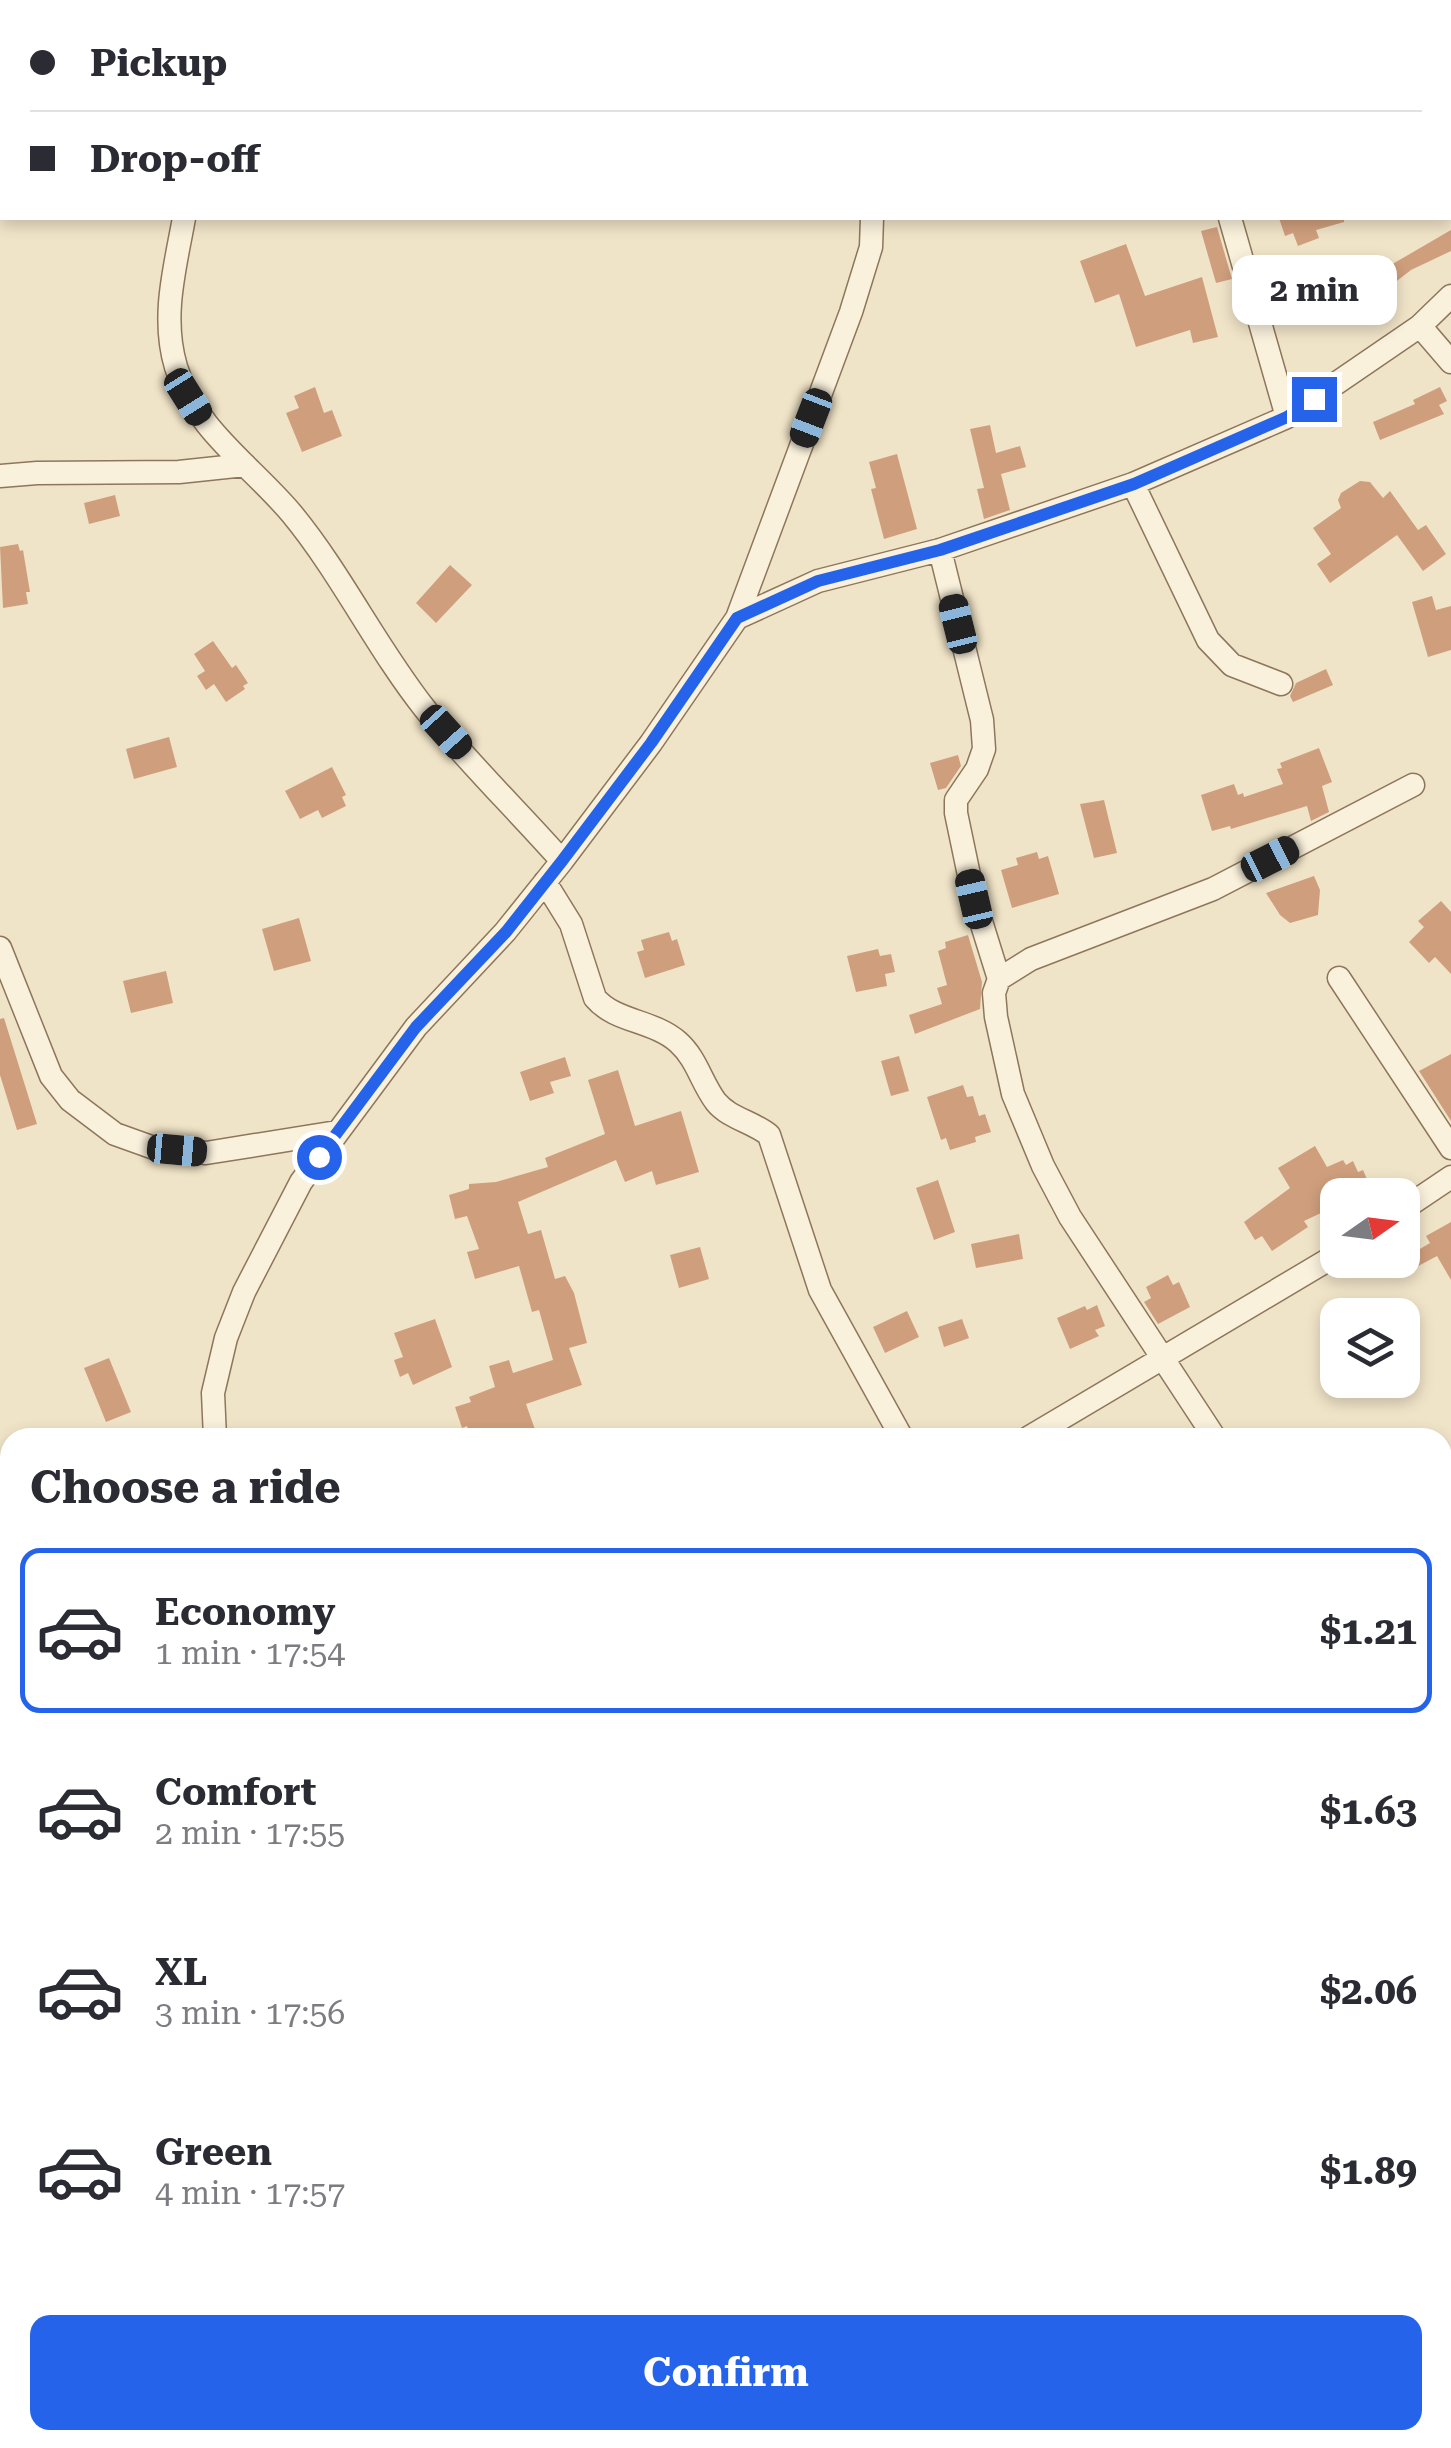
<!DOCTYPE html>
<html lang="en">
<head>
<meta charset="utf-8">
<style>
  body { margin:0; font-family:"Roboto Serif",serif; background:#f2f2f3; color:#2b2b33; height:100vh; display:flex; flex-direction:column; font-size:38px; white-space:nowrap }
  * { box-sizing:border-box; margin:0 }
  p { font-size:32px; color:#7c7c81 }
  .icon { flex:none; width:55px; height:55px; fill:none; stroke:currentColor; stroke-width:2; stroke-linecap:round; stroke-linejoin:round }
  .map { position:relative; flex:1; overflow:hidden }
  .drawer { position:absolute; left:0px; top:1428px; width:1452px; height:1022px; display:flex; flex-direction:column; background:#fff; border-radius:30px 30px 0 0; box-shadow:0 5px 15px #0003 }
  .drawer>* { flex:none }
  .hud { position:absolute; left:0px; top:0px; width:1452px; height:220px; box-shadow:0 5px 15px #0003; display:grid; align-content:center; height:220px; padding:0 30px; background:#fff }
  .needle { width:65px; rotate:76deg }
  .buttons { position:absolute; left:1320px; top:1178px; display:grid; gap:20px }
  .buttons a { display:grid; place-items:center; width:100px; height:100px; border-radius:20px; background:#fff; box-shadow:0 5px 15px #0003; font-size:50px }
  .end { position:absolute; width:45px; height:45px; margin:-22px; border:12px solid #2563eb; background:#fff; box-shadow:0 0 0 5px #fff }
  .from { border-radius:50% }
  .bubble { position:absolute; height:70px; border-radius:20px; background:#fff; box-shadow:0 5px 15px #0003; font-size:32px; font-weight:700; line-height:70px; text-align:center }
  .car { position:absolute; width:30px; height:60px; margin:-30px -15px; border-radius:12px; box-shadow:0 0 8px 2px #0007; background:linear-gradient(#222 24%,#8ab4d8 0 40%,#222 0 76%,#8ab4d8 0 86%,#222 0) }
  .hud b { display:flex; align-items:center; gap:35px; height:95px; font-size:38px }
  .hud b+b { border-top:2px solid #e1e1e2 }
  .hud i { width:25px; height:25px; background:#2b2b33 }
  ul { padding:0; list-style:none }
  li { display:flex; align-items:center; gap:30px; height:165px; margin:0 20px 15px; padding:0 10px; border:5px solid transparent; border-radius:20px }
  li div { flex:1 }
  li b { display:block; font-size:38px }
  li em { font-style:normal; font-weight:700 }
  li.selected { border-color:#2563eb }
  li>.icon { width:90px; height:90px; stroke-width:1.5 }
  h2 { padding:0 30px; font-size:45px; line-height:120px }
  .primary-button { display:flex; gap:20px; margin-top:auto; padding:20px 30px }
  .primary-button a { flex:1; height:115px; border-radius:20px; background:#2563eb; color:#fff; font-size:40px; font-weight:700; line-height:115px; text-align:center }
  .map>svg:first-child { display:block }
  .building { fill:#cf9f7d }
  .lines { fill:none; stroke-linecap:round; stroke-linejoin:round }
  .minor-casing { stroke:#8d765c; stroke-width:25 }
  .minor { stroke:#faf1dc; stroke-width:22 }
  .route { stroke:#2563eb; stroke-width:12 }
</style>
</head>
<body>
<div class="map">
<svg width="1451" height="2448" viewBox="0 0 1451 2448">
  <rect width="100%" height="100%" fill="#f0e4c8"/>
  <!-- building -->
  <path class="building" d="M1279 218H1344V222L1316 230 1319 238 1298 246 1293 233 1285 236Z
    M1217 227 1232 279 1216 283 1201 231Z
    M1451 230V251L1411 270 1362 308 1351 294 1377 273Z
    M1126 244 1145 296 1202 277 1218 337 1193 343 1190 330 1136 347 1119 294 1095 303 1080 261Z
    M315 387 324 413 332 410 342 436 302 452 286 413 299 408 294 396Z
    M1440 387 1447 401 1439 405 1444 414 1380 440 1373 422 1415 404 1413 400Z
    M990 425 996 453 1020 446 1026 467 1001 474 1010 510 984 519 977 489 984 488 970 429Z
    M897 454 917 529 884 539 871 489 876 488 869 462Z
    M1360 481 1370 482 1383 498 1390 491 1418 530 1426 525 1446 554 1423 571 1397 535 1330 583 1317 564 1331 554 1313 528 1341 508 1338 500 1341 493Z
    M115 495 120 516 89 524 84 503Z
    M18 544 20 551 23 550 30 592H26L28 604 3 608 0 547Z
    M450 565 472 585 436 623 416 603Z
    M1432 596 1436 610 1451 606V650L1428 657 1412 602Z
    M213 641 232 668 236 665 248 683 243 686 245 689 226 702 214 684 206 690 197 676 205 671 194 654Z
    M1326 669 1333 685 1293 702 1290 696 1296 683Z
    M169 737 177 767 134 779 126 749Z
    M1319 748 1332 782 1322 786 1329 812 1311 821 1307 806 1231 829 1230 826 1212 831 1201 795 1234 784 1238 795 1243 793 1244 797 1283 784 1277 769 1282 768 1280 763Z
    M958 755 961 766 946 788 938 790 930 763Z
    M332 767 346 795 342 797 346 806 322 818 318 810 300 819 285 791Z
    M1104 800 1117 853 1094 858 1080 804Z
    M1037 852 1039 859 1048 856 1059 894 1012 908 1001 870 1018 865 1016 858Z
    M1314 876 1320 890 1318 915 1290 923 1280 915 1266 893Z
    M1441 901 1451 912V974L1435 957 1429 963 1409 942 1424 927 1418 921Z
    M299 918 311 961 274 971 262 929Z
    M669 932 672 941 677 939 685 965 645 978 637 952 644 950 641 940Z
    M968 935 982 982 980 1009 915 1034 909 1015 942 1004 937 988 947 985 938 951 946 948 945 942Z
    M878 949 880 956 891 954 895 972 885 974 887 986 856 992 847 956Z
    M166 971 173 1003 131 1013 123 981Z
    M4 1018 37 1124 17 1130 0 1075V1019Z
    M1451 1054V1121L1419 1071Z
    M899 1056 909 1091 891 1096 881 1061Z
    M565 1057 571 1076 550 1082 554 1093 530 1101 520 1072Z
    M618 1070 635 1126 681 1111 699 1172 656 1185 652 1171 625 1182 616 1160 518 1202 528 1234 541 1230 555 1279 565 1276 574 1293 587 1343 569 1348 582 1385 526 1404 538 1438H519L518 1431 498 1438H471L467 1426 462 1428 455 1407 471 1402 469 1397 495 1387 489 1366 509 1360 513 1373 553 1360 539 1310 532 1312 519 1266 475 1279 467 1252 479 1249 467 1216 455 1219 449 1195 469 1189V1184L496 1182 548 1167 545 1158 605 1134 588 1080Z
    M963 1085 967 1097 973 1096 979 1116 985 1114 991 1132 975 1137 976 1142 950 1150 946 1138 941 1140 927 1097Z
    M1315 1146 1327 1167 1343 1160 1346 1165 1353 1161 1358 1172 1363 1170 1374 1195H1338V1205L1304 1221 1308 1227 1272 1251 1262 1236 1255 1240 1244 1222 1290 1188 1278 1168Z
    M938 1180 955 1232 934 1240 916 1188Z
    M1451 1222V1280L1437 1256 1407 1272 1400 1261 1430 1243 1426 1236Z
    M1019 1234 1023 1259 976 1268 971 1244Z
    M700 1247 709 1279 679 1288 670 1255Z
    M1168 1275 1173 1285 1179 1282 1190 1307 1158 1324 1144 1302 1151 1298 1146 1287Z
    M1097 1305 1105 1326 1095 1330 1099 1336 1070 1349 1057 1318 1085 1306 1087 1310Z
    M907 1311 919 1337 885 1353 873 1327Z
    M435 1319 452 1367 413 1385 408 1373 400 1377 394 1360 403 1357 394 1333Z
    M962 1319 969 1338 944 1347 938 1327Z
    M109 1358 131 1412 106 1422 84 1368Z"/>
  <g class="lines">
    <defs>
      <path id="minor" d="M814 0 815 2
        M1164 0 1166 2
        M220 2V0
        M184 218C175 268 161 317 176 367 195 430 252 466 292 514 342 575 376 647 425 709 467 762 517 810 562 861
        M1230 218 1287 417
        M1420 326 1451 362
        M0 476 37 473 179 472 245 465
        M1133 484 1208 640 1232 665 1281 684
        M940 550 982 720 984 749 977 769 956 800V813L974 899 999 979
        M737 618 851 312 871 247 872 218
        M545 882 571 924 595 998C615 1022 653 1020 678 1042 697 1059 701 1082 716 1102 729 1118 753 1122 769 1135L820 1290 902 1438
        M0 948 51 1076 70 1100 115 1134 154 1148 206 1153 337 1132
        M1339 978 1451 1148
        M1402 1210 1451 1177
        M215 1438 213 1393 226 1338 244 1292 301 1182 416 1027 505 932 562 861 651 743 737 618 818 581 940 550 1133 484 1287 417 1420 326 1451 296
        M1028 1438 1338 1254
        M1215 1438 1070 1217 1043 1166 1013 1094 996 1017 994 993 999 979 1031 959 1213 889 1413 785
        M0 1498 10 1496
        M0 1639 10 1637
        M1442 1676 1451 1670
        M0 2145 10 2144
        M1442 2351 1451 2357
        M644 2440 651 2448
        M905 2440 914 2448
        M1191 2440 1192 2448
        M411 2444 419 2440"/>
    </defs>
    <!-- minor casing -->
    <use href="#minor" class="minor-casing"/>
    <!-- minor -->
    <use href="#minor" class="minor"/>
  </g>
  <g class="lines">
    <!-- route -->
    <path class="route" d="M319 1157 416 1027 506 932 562 861 651 743 737 618 818 581 940 550 1134 484 1287 417 1314 399"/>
  </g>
</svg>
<div class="buttons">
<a><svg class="needle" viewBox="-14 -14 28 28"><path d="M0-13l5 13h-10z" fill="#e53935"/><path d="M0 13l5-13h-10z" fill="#7c7c81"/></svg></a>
<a><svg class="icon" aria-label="layers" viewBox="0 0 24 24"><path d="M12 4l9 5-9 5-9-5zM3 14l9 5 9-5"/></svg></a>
</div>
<i class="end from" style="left:319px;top:1157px"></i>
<i class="end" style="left:1314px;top:399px"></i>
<div class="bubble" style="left:1232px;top:255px;width:165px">2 min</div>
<i class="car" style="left:188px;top:397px;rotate:148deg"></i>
<i class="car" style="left:811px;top:418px;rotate:201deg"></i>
<i class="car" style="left:958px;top:624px;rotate:346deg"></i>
<i class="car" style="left:446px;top:732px;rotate:138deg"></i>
<i class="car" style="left:1270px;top:859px;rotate:63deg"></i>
<i class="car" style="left:974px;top:899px;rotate:347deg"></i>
<i class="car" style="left:177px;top:1150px;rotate:95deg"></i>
<div class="hud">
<b><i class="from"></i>Pickup</b>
<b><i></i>Drop-off</b>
</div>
<section class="drawer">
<h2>Choose a ride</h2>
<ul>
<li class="selected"><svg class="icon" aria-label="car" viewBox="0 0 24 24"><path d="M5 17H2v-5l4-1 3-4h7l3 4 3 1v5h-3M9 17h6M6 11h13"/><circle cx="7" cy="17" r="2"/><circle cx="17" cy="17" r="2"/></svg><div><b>Economy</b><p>1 min · 17:54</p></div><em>$1.21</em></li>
<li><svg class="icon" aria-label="car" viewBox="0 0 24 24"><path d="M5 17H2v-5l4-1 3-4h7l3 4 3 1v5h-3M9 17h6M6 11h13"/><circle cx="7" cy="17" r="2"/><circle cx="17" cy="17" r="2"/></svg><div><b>Comfort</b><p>2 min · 17:55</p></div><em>$1.63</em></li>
<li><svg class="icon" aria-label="car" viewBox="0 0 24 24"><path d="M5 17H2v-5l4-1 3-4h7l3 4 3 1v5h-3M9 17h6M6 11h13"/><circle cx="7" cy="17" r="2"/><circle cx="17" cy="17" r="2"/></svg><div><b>XL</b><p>3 min · 17:56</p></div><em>$2.06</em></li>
<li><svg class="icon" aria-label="car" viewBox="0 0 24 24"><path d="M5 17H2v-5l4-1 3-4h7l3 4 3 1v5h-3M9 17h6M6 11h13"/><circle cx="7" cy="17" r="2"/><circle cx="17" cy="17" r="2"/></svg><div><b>Green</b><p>4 min · 17:57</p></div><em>$1.89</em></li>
</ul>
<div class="primary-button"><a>Confirm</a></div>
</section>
</div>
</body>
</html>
